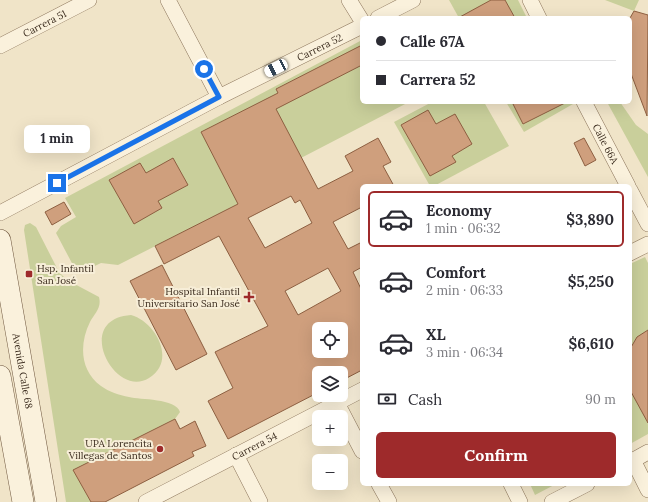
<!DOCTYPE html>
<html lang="en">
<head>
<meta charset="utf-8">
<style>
  body { margin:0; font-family:Lora,serif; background:#f7f7f7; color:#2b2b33; height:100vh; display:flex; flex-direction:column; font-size:15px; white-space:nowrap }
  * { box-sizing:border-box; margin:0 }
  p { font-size:13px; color:#7c7c81 }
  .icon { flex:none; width:22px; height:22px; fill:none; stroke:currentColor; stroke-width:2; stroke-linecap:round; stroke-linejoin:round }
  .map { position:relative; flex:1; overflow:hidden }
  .drawer { position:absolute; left:360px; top:184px; width:272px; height:302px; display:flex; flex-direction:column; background:#fff; border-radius:6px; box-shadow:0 4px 16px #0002 }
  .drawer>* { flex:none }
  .hud { position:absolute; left:360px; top:16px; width:272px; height:88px; border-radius:6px; box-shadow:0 4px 16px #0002; display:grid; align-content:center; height:88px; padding:0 16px; background:#fff }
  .tools { position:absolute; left:312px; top:322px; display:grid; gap:8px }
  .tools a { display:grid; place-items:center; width:36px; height:36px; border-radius:6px; background:#fff; box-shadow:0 4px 16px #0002; font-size:20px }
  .end { position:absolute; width:18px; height:18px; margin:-9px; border:5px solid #1a73e8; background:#fff; box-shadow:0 0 0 2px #fff }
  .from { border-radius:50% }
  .bubble { position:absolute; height:28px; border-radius:6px; background:#fff; box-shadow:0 4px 16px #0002; font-size:13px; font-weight:800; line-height:28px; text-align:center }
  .car { position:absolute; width:12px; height:24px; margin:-12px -6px; border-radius:5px; box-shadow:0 0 3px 1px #0007; background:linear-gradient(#fff 24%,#345 0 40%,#fff 0 76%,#345 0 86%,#fff 0) }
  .hud b { display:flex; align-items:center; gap:14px; height:38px; font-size:15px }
  .hud b+b { border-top:1px solid #e1e1e2 }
  .hud i { width:10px; height:10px; background:#2b2b33 }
  ul { padding:7px 0 0; list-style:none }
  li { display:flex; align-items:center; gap:12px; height:56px; margin:0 8px 6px; padding:0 8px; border:2px solid transparent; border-radius:6px }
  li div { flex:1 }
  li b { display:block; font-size:15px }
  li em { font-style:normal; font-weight:800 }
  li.current { border-color:#9e2a2b }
  li>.icon { width:36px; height:36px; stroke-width:1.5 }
  .pay { display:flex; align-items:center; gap:10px; height:44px; padding:0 16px; font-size:15px }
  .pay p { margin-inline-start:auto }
  .primary-button { display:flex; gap:8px; margin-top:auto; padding:8px 16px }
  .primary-button a { flex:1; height:46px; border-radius:6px; background:#9e2a2b; color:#fff; font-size:16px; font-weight:800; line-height:46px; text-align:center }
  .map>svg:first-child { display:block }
  .green { fill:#c9cf9b }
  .building { fill:#cf9f7d; stroke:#8d5f41; fill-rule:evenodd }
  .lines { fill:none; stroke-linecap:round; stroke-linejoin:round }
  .street-casing { stroke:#8d765c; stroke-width:16 }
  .secondary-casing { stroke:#6f573f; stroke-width:22 }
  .street { stroke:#faf1dc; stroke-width:15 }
  .secondary { stroke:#faf1dc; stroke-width:21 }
  .route { stroke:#1a73e8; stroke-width:5 }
  .poi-dot { fill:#9e2a2b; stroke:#f7eed8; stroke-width:1.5 }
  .labels { text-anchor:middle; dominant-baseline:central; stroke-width:4; stroke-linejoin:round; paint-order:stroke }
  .street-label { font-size:10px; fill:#3d2e20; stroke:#f7eed8 }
  .poi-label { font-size:10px; fill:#3d2e20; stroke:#f7eed8; text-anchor:end }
</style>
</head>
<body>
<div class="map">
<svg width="648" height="502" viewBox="0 0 648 502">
  <rect width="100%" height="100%" fill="#f0e4c8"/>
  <!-- green -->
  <path class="green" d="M449 0H518L527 18H459Z
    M605 0H639L634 11Z
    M362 40V102H409L301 158 238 204 118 265 101 263 82 272 74 267 56 233 61 226 76 217 65 198Z
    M432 102H484L509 146 434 186H430L394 122Z
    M506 102H572L573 104 524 132Z
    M607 102H620L636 125 648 134V177Z
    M30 223 36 227 59 272 67 280 99 297C102 308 94 314 90 322 79 344 80 371 101 386 109 392 119 395 129 397 140 400 176 398 180 412L175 419 74 470 91 502H66L24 230 25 225Z
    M645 257 648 263V434L630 444V264Z
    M131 315C156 322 177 361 149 378 115 400 72 319 131 315Z
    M530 484H556L535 495Z"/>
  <!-- building -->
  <path class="building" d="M491 0H505L515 18H458Z
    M634 11 648 15 647 116 630 71V18Z
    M362 45V65L276 109 318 189 353 171 345 156 378 138 391 162 383 166 394 186H362V207L333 222 348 249 362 242V267L353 272 362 291V370L341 381V373H319V392L228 439 208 401 233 388 215 352 268 326 219 236 164 264 155 246 238 204 201 132 278 93 276 89ZM291 196 295 203 300 200 312 223 265 248 248 218ZM328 268 341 291 298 315 285 291ZM319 329H341V351H319Z
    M512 102H567L523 124Z
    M428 110 436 124 455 114 472 144 452 156 456 162 430 176 401 125Z
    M584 138 596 160 585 166 574 143Z
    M173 158 188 185 158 201 162 208 134 224 109 180 140 163 146 173Z
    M64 202 71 214 52 225 45 212Z
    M162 265 207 354 176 370 130 281Z
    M648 330V423L630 390V349L637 337Z
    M175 419 180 429 195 421 206 446 192 452 194 456 105 502H91L73 470Z"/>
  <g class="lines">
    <defs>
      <g id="street">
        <path d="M168 0 219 97"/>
        <path d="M349 0 362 21"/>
        <path d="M530 0 539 18"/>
        <path d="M378 18 413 0"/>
        <path id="s1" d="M0 46 89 0"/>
        <path id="s2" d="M584 102 628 186"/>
        <path d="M630 190 648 224"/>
        <path id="s3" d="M0 213 219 97 362 26"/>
        <path d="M630 253 648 244"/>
        <path d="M337 403 362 451"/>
        <path d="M236 455 260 502"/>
        <path d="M633 460 648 490"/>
        <path d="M630 462 648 452"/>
        <path d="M379 484 389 502"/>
        <path d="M511 484 520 502"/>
        <path id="s4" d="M146 502 362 390"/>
        <path d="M552 502 587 484"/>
      </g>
      <g id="secondary">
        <path id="s5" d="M0 240 46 502"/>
        <path d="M0 376 23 502"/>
      </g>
    </defs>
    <!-- street casing -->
    <use href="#street" class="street-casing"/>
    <!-- secondary casing -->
    <use href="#secondary" class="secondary-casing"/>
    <!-- street -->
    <use href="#street" class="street"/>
    <!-- secondary -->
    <use href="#secondary" class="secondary"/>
  </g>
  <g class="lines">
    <!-- route -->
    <path class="route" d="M57 183 219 97 204 69"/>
  </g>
  <!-- markers -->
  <g class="poi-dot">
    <rect x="25" y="270" width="8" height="8" rx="2"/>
    <path d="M247 291h4v4h4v4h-4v4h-4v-4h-4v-4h4z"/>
    <circle cx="160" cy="449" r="4"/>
  </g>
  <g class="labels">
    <!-- street labels -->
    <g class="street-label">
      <text stroke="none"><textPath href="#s1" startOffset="50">Carrera 51</textPath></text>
      <text stroke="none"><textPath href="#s3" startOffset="360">Carrera 52</textPath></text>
      <text stroke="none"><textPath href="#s2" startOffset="47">Calle 66A</textPath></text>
      <text stroke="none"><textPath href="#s5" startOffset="133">Avenida Calle 68</textPath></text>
      <text stroke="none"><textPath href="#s4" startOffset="122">Carrera 54</textPath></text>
    </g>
    <!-- poi labels -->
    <g class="poi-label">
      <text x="37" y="268" text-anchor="start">Hsp. Infantil<tspan x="37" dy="12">San José</tspan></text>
      <text x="240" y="291">Hospital Infantil<tspan x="240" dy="12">Universitario San José</tspan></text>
      <text x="152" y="443">UPA Lorencita<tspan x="152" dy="12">Villegas de Santos</tspan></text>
    </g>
  </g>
</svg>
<div class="tools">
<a><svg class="icon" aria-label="locate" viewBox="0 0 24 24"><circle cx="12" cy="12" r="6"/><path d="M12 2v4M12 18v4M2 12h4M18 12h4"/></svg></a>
<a><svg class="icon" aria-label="layers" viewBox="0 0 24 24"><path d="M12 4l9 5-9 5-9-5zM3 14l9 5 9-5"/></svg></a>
<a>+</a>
<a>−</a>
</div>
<i class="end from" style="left:204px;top:69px"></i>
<i class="end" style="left:57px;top:183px"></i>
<div class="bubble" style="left:24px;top:125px;width:66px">1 min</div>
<i class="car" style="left:276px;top:68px;rotate:244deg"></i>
<div class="hud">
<b><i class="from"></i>Calle 67A</b>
<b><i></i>Carrera 52</b>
</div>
<section class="drawer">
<ul>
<li class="current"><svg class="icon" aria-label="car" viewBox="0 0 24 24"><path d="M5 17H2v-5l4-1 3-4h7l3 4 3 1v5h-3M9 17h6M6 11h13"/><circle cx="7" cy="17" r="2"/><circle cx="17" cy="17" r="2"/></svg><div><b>Economy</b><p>1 min · 06:32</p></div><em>$3,890</em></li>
<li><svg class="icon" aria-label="car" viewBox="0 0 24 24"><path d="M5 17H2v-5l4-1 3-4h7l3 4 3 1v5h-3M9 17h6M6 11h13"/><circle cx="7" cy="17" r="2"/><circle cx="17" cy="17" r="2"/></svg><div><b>Comfort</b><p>2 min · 06:33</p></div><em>$5,250</em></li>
<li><svg class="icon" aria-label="car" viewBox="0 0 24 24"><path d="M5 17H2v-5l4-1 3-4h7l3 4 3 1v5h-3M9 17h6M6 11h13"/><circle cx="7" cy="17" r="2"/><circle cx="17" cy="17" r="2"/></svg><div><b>XL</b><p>3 min · 06:34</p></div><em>$6,610</em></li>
</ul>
<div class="pay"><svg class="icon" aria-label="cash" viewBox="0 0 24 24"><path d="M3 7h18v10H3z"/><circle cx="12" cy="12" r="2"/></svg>Cash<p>90 m</p></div>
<div class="primary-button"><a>Confirm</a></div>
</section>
</div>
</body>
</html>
